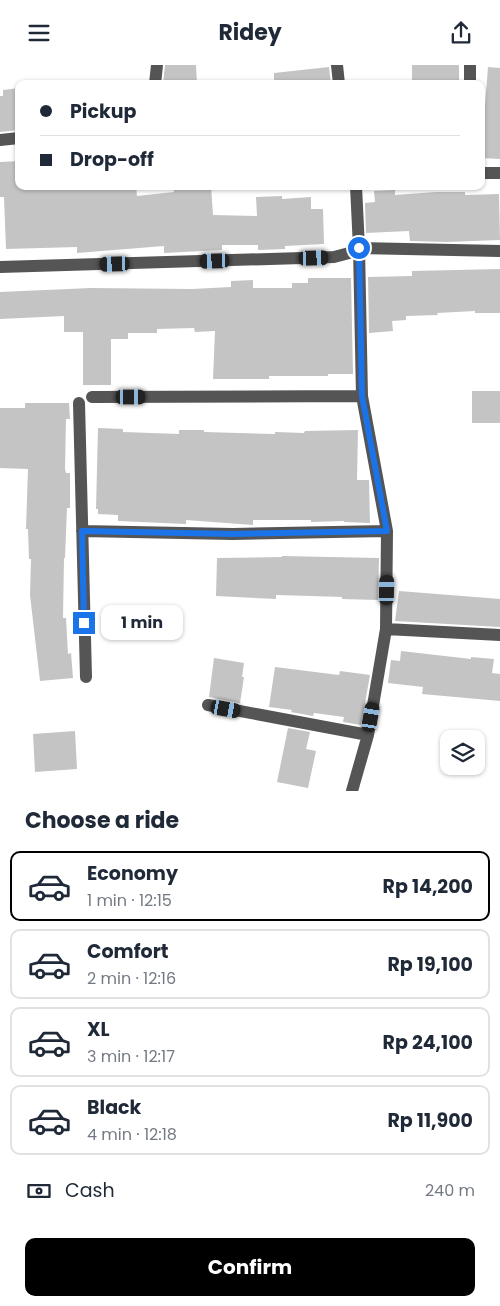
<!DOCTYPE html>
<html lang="en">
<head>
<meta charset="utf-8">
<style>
  body { margin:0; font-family:Poppins,sans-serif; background:#f6f6f7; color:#1f2937; height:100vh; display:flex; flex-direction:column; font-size:19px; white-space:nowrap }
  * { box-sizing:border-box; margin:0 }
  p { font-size:16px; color:#747a83 }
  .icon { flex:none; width:28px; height:28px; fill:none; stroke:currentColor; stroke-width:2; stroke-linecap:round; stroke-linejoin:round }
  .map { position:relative; height:726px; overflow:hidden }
  .sheet { display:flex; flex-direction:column; background:#fff; flex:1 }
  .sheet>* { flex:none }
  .hud { position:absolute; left:15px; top:15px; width:470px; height:110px; border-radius:10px; box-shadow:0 1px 4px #0004; display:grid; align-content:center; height:110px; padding:0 25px; background:#fff }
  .buttons { position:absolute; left:440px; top:665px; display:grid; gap:10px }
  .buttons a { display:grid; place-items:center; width:45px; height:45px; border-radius:10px; background:#fff; box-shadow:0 1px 4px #0004; font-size:25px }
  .end { position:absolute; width:22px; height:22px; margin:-11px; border:6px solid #1a73e8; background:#fff; box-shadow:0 0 0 2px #fff }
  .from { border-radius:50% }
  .bubble { position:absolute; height:35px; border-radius:10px; background:#fff; box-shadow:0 1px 4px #0004; font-size:16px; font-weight:700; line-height:35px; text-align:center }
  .car { position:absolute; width:15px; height:30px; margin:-15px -8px; border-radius:6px; box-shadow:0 0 4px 1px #0007; background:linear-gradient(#222 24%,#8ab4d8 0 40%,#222 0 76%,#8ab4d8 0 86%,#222 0) }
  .hud b { display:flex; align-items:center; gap:18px; height:48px; font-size:19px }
  .hud b+b { border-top:1px solid #e0e1e3 }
  .hud i { width:12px; height:12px; background:#1f2937 }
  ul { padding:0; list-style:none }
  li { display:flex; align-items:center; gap:15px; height:70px; margin:0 10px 8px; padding:0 15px; border:2px solid #e0e1e3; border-radius:10px }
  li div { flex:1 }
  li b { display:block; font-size:19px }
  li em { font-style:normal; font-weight:700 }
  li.selected { border-color:#000 }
  li>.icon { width:45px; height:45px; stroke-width:1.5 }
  h2 { padding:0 25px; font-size:22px; line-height:60px }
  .pay { display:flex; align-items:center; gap:12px; height:55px; padding:0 25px; font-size:19px }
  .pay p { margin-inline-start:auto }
  .primary-button { display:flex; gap:10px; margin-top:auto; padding:10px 25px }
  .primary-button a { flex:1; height:58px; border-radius:10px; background:#000; color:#fff; font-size:20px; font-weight:700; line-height:58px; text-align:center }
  header { display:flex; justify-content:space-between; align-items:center; height:65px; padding:0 25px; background:#fff; font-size:22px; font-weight:700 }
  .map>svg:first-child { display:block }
  .building { fill:#c4c4c4 }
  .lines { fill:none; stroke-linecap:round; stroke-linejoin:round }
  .minor { stroke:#555; stroke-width:12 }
  .route { stroke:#1a73e8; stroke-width:6 }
</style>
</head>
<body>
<header><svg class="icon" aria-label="menu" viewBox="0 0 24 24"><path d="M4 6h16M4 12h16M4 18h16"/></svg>Ridey<svg class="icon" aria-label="share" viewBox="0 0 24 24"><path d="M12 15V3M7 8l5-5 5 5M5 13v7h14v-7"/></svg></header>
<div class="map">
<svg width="500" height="726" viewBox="0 0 500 726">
  <rect width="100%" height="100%" fill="#fff"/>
  <!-- building -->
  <path class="building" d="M165 0H196L197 19H163Z
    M412 0H459V19H412Z
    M329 2 331 19H274V8Z
    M488 2 500 3V94L481 93Z
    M19 23V65L0 67V31H3V25Z
    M19 96V121H136L137 131 174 127 173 121H211L213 150 257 151 256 132 282 131V134L311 132V144H323L324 179 285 181V184L258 185V180H222V185L164 188V181L77 188V182L6 184 4 132H0V97Z
    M395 125V130L436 127H465V130L499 129 500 175 446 177 410 176 409 166 366 168 365 138 375 137 374 126Z
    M500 204V248H475V246L437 248 438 250 406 251V255L392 256 393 266 369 268 368 212 412 211V206Z
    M308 213H351L353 309H328V311H269V314H213L215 266 195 267 194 263 157 264V268H128V274H111V320H83V267H64V251L0 254V227L91 223 192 224 231 222V216L253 215V223H292V218H308Z
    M472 326H500V358H472Z
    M25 338H69L70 354H66L65 404 66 408H70V443H67L65 493H64L63 553H66L68 589 71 588 73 613 40 616 30 530 31 494H29L28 464H26L28 404 0 403V343H25Z
    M98 363 123 364V367L179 369V365H204V367L275 369V367L304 368 305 366 358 365 357 415H369L370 458 344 457V456L311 457V455H253V460L186 455V459L118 456V450L98 449V444H96Z
    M282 491 379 493 378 535 342 534V532L311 531 276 530V534L216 531 217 493 282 492Z
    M399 526 500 534V562L395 556Z
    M401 586 471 594V592L494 594 492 608 500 609V636L422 629 423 622 388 618 391 595 400 596Z
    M214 593 244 598 242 612H244L240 638 209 632Z
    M275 602 339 610 340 606 370 610 361 660 343 657 344 652 314 648 313 651 291 647 292 645 269 642Z
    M288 663 310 667 306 684 316 686 308 723 277 717Z
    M75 666 77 704 35 707 33 669Z"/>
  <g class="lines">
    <!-- minor -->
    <path class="minor" d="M337 0 339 19
      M155 19 157 0
      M470 19V0
      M0 75 19 73
      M481 108H500
      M500 186 359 183 362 331 387 466 386 564 500 570
      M0 202 334 192 353 187 359 183 356 121
      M92 332 362 331
      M79 338 86 612
      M82 466 233 469 387 466
      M208 640 368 670
      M352 726 368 670 386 564"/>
  </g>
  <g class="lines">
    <!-- route -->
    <path class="route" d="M84 558 82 466 233 469 387 466 362 331 359 183"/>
  </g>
</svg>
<div class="buttons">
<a><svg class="icon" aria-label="layers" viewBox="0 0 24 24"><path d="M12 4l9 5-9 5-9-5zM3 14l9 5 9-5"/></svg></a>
</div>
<i class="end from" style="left:359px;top:183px"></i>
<i class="end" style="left:84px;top:558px"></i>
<div class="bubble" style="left:101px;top:540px;width:82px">1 min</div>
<i class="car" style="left:314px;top:193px;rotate:88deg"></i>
<i class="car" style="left:215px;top:196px;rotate:268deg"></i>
<i class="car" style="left:115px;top:199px;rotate:268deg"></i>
<i class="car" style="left:131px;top:332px;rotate:90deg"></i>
<i class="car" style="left:387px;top:525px;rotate:1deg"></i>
<i class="car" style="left:226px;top:644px;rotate:100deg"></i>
<i class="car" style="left:371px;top:652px;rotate:10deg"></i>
<div class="hud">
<b><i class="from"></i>Pickup</b>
<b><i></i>Drop-off</b>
</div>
</div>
<section class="sheet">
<h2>Choose a ride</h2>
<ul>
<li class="selected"><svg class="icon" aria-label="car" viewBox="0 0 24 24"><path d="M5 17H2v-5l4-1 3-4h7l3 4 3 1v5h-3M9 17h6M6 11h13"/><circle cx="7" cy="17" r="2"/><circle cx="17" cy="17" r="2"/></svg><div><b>Economy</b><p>1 min · 12:15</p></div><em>Rp 14,200</em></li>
<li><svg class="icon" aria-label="car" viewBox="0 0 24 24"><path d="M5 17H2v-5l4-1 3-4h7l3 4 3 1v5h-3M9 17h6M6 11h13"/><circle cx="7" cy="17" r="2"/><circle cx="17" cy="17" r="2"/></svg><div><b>Comfort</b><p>2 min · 12:16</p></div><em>Rp 19,100</em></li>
<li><svg class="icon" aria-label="car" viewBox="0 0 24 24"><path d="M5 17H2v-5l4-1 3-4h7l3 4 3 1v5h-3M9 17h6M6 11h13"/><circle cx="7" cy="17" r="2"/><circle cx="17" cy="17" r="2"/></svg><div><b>XL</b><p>3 min · 12:17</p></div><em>Rp 24,100</em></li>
<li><svg class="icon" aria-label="car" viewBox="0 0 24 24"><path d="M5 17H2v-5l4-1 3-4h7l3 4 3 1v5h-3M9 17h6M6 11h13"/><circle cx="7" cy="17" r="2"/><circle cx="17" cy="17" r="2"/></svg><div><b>Black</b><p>4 min · 12:18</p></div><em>Rp 11,900</em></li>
</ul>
<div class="pay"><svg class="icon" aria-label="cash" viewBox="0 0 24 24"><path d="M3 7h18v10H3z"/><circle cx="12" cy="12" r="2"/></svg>Cash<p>240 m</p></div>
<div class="primary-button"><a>Confirm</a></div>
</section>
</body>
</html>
